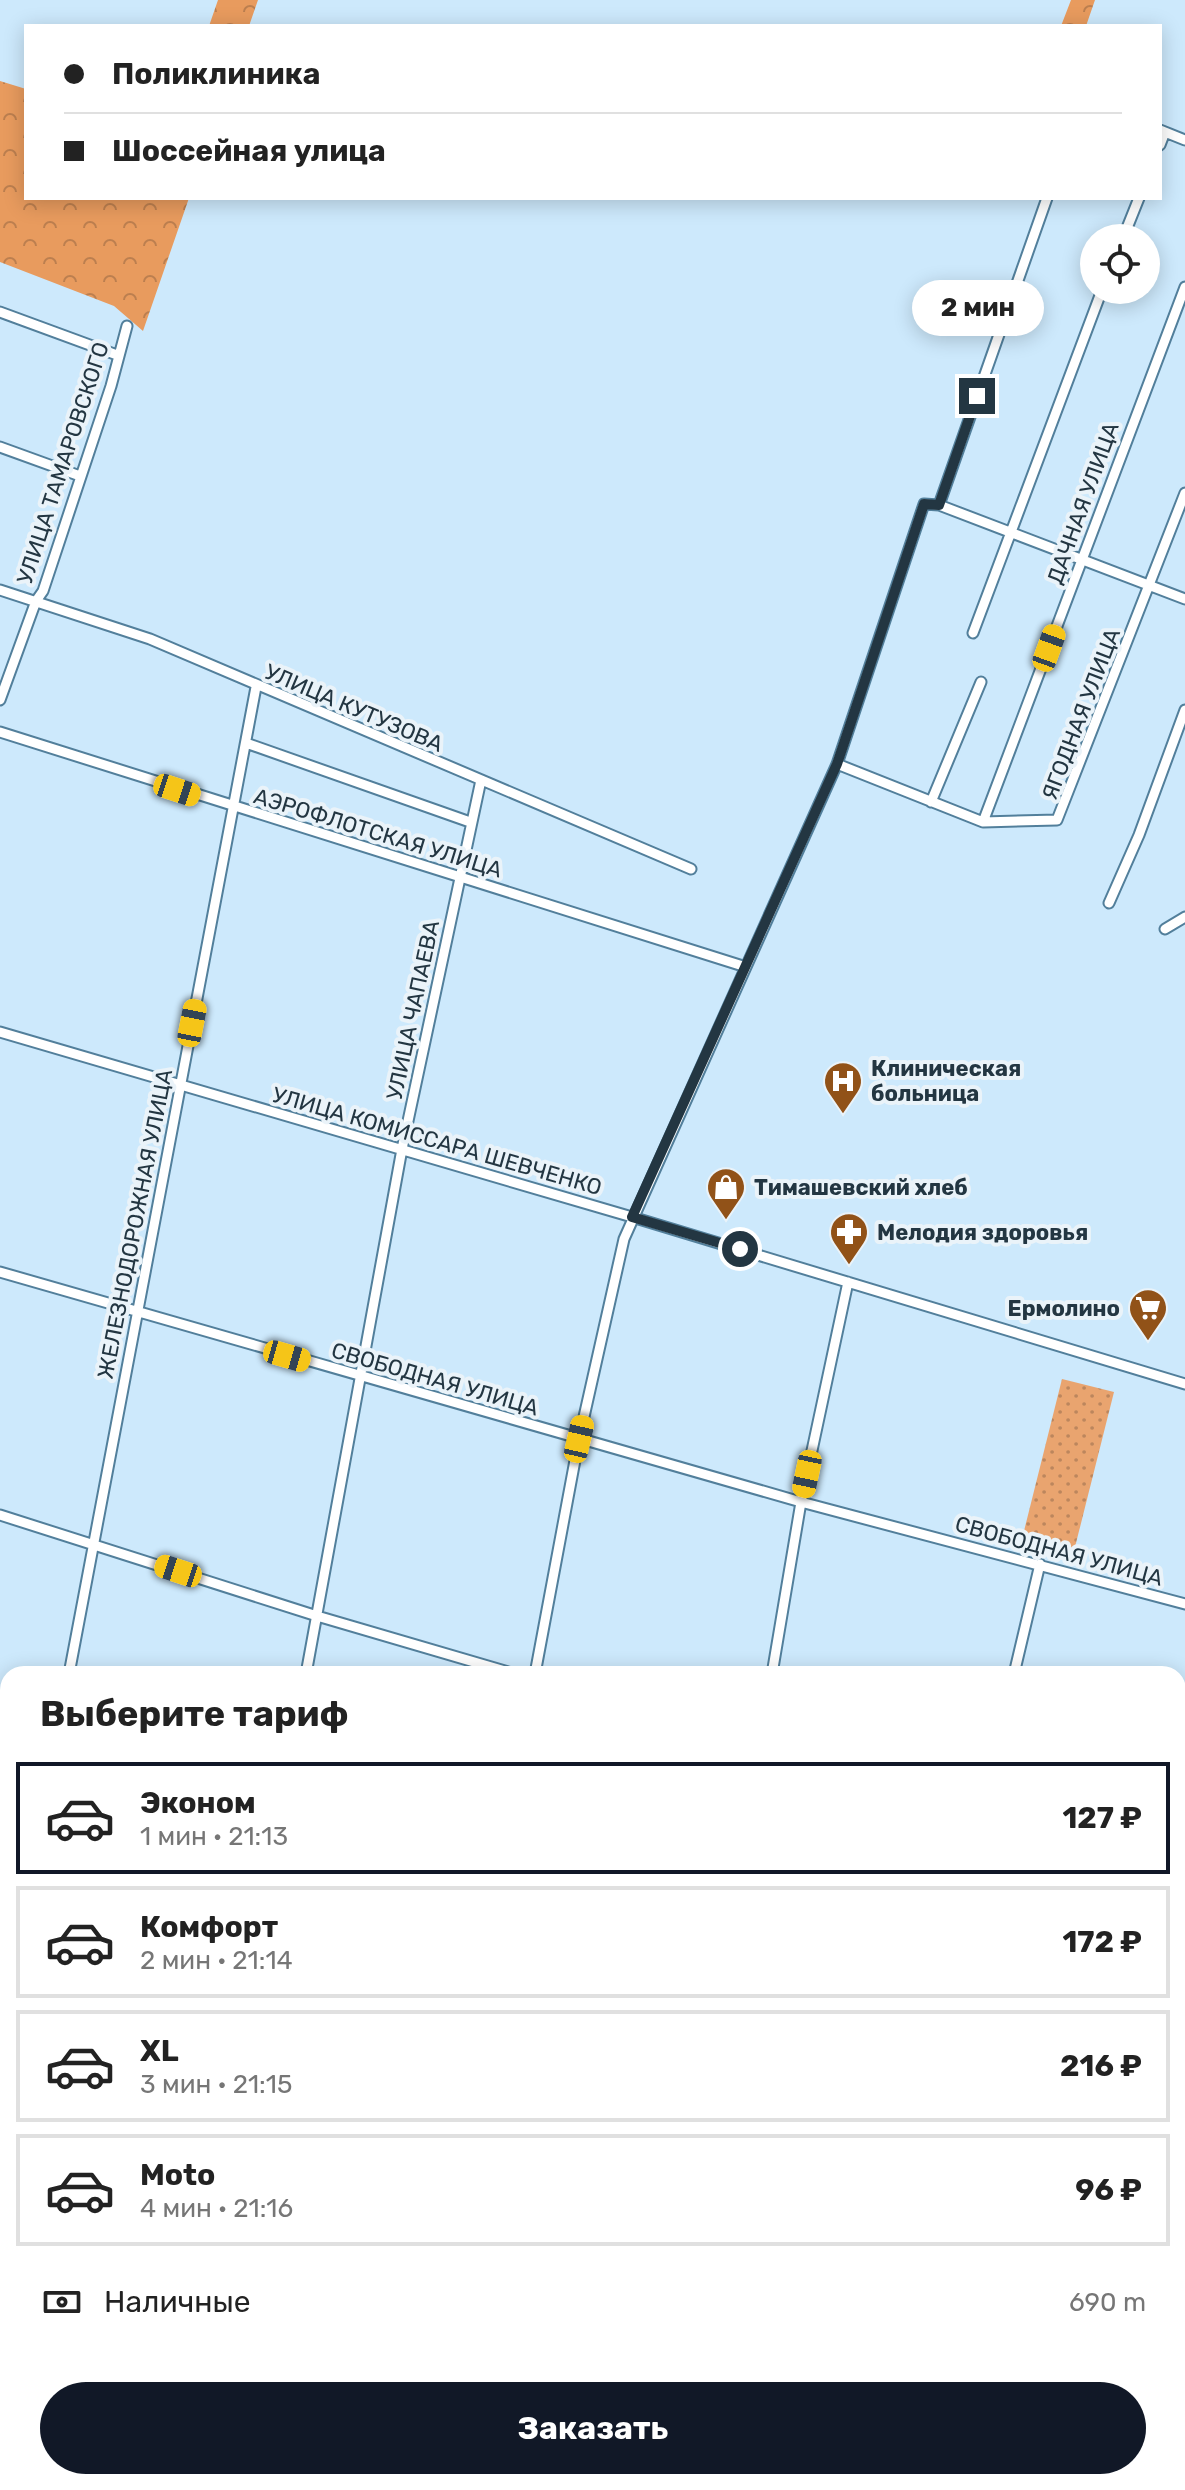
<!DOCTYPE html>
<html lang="ru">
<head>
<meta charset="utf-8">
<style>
  body { margin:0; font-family:Rubik,sans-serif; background:#f6f6f6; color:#222; height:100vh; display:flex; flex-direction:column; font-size:30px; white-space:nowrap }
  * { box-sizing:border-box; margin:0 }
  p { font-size:26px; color:#767676 }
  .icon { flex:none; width:44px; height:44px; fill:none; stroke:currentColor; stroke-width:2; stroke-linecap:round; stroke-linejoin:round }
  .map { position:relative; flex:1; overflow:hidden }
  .details { position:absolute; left:0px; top:1666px; width:1186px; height:824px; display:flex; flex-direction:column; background:#fff; border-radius:24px 24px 0 0; box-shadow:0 4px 20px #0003 }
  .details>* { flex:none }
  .banner { position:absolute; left:24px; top:24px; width:1138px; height:176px; border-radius:0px; box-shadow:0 4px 20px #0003; display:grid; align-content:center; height:176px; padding:0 40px; background:#fff }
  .buttons { position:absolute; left:1080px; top:224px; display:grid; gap:16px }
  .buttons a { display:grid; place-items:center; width:80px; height:80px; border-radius:50%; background:#fff; box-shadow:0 4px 20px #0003; font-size:40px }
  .end { position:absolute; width:36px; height:36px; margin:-18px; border:10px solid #233642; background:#fff; box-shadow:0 0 0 4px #fff }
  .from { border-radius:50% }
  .bubble { position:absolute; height:56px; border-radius:28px; background:#fff; box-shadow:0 4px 20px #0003; font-size:26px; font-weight:700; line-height:56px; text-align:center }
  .car { position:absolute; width:24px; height:48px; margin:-24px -12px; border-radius:10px; box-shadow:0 0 6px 2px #0007; background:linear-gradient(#f5c518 24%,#345 0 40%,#f5c518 0 76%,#345 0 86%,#f5c518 0) }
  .banner b { display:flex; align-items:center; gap:28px; height:76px; font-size:30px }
  .banner b+b { border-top:2px solid #e0e0e0 }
  .banner i { width:20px; height:20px; background:#222 }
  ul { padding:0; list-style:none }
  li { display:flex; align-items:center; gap:24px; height:112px; margin:0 16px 12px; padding:0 24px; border:4px solid #e0e0e0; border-radius:0px }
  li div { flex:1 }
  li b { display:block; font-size:30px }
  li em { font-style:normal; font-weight:700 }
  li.selected { border-color:#111827 }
  li>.icon { width:72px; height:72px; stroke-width:1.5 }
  h2 { padding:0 40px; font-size:36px; line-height:96px }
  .pay { display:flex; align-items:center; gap:20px; height:88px; padding:0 40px; font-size:30px }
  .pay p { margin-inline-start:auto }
  .cta { display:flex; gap:16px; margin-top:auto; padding:16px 40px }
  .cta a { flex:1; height:92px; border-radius:48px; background:#111827; color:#fff; font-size:32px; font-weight:700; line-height:92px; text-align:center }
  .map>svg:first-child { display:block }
  .forest { fill:url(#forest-crowns) }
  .park { fill:url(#park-dots) }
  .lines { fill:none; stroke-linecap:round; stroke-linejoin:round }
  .street-casing { stroke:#527f9b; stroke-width:13 }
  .secondary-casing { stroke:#527f9b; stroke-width:16 }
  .primary-casing { stroke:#fff; stroke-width:18 }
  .street { stroke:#fff; stroke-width:9 }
  .secondary { stroke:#fff; stroke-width:12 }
  .primary { stroke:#e5b5c5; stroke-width:14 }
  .route { stroke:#233642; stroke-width:10 }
  .labels { text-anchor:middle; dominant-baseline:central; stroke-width:8; stroke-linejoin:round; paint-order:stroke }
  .street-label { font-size:22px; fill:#233642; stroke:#eaf3f9 }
  .poi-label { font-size:22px; font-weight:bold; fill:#233642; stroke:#eaf3f9; text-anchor:start }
</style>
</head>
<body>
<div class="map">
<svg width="1185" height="2490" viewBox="0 0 1185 2490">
  <defs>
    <pattern id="forest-crowns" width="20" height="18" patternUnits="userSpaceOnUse" patternTransform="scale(2)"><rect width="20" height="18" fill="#e89b5e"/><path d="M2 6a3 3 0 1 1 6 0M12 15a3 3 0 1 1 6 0" fill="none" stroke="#bc7f4f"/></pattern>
    <pattern id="park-dots" width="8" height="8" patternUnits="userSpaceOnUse" patternTransform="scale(2)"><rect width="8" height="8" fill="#e9a46f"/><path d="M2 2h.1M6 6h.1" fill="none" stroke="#bc865d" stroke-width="1.8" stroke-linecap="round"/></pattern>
  </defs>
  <rect width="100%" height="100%" fill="#cde9fc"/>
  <!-- forest -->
  <path class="forest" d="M218 0H258L249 26H209Z
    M1071 0H1095L1086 26H1061Z
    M0 81 26 89V198H189L143 331 114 306 0 262Z"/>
  <!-- park -->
  <path class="park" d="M1062 1379 1114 1392 1074 1551 1022 1539Z"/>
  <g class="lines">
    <defs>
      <path id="street" d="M1160 130 1185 140
        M1160 145 1165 132
        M1123 238 1139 198
        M0 312 117 355
        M0 447 80 476
        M939 505 1047 198
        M0 590 150 639 691 869
        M973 633 1102 290
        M0 700 36 601 43 591 111 386 127 326
        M0 732 746 967
        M246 743 470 822
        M837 764 983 822 1057 820 1185 493
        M931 802 981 682
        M983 822 1185 287
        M1109 903 1139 835 1185 710
        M1165 929 1185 917
        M0 1032 632 1217 1185 1384
        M0 1272 801 1502 1185 1604
        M0 1515 317 1616 515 1674
        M69 1674 256 687
        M306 1674 402 1149 481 780
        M535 1674 579 1439 624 1239 837 764 924 504 939 505 1185 599
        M772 1674 801 1502 848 1282
        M1014 1674 1040 1564
        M0 1763 8 1765
        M1178 1782 1185 1755
        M1178 1866 1185 1868
        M0 2006 8 2009 0 2054
        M1178 2122 1185 2124
        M0 2252 8 2255
        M1178 2370 1185 2372
        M776 2482 803 2490
        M0 2488 6 2490
        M156 2490 157 2482
        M394 2490 395 2482
        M626 2490 627 2482
        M998 2490 1000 2482"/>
      <path id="secondary" d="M1114 2490 1122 2482
        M1136 2490 1176 2482"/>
      <path id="primary" d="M1178 2422 1185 2420
        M1178 2470 1185 2475"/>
    </defs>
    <!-- street casing -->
    <use href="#street" class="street-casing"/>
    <!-- secondary casing -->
    <use href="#secondary" class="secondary-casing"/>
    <!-- primary casing -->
    <use href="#primary" class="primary-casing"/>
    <!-- street -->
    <use href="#street" class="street"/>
    <!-- secondary -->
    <use href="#secondary" class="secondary"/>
    <!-- primary -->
    <use href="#primary" class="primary"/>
  </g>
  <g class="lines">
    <!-- route -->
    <path class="route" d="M740 1249 632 1217 837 764 924 504 939 505 977 396"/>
  </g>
  <!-- icons -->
  <defs>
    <symbol id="hospital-pin" viewBox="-11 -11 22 30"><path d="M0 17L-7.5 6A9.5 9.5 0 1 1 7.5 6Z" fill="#915218" stroke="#eaf3f9"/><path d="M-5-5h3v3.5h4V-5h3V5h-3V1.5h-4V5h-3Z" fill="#fff"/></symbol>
    <symbol id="shop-pin" viewBox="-11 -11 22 30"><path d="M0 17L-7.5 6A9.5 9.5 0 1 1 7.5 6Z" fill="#915218" stroke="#eaf3f9"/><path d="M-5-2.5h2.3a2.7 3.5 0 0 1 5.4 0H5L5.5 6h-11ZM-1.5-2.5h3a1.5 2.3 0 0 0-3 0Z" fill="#fff"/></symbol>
    <symbol id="pharmacy-pin" viewBox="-11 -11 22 30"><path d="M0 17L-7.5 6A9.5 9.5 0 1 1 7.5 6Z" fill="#915218" stroke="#eaf3f9"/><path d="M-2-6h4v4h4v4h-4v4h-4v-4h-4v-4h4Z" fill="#fff"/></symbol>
    <symbol id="supermarket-pin" viewBox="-11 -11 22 30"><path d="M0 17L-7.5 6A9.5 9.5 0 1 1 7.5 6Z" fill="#915218" stroke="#eaf3f9"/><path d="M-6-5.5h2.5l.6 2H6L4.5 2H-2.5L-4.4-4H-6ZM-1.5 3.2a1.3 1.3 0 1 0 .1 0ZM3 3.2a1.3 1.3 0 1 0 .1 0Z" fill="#fff"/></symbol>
  </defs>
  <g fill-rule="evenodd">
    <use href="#hospital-pin" x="821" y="1059" width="44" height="60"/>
    <use href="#shop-pin" x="704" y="1165" width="44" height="60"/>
    <use href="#pharmacy-pin" x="827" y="1210" width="44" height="60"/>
    <use href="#supermarket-pin" x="1126" y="1286" width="44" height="60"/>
  </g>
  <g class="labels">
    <!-- street labels -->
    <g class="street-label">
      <text transform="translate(63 463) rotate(-72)">УЛИЦА ТАМАРОВСКОГО</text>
      <text transform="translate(1083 503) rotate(-70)">ДАЧНАЯ УЛИЦА</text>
      <text transform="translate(354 708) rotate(23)">УЛИЦА КУТУЗОВА</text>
      <text transform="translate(1081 714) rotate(-69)">ЯГОДНАЯ УЛИЦА</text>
      <text transform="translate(378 833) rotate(17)">АЭРОФЛОТСКАЯ УЛИЦА</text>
      <text transform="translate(413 1010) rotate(-78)">УЛИЦА ЧАПАЕВА</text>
      <text transform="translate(437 1141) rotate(16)">УЛИЦА КОМИССАРА ШЕВЧЕНКО</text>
      <text transform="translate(135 1224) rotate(-79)">ЖЕЛЕЗНОДОРОЖНАЯ УЛИЦА</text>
      <text transform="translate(435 1379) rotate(16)">СВОБОДНАЯ УЛИЦА</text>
      <text transform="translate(1059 1551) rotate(15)">СВОБОДНАЯ УЛИЦА</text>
    </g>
    <!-- poi labels -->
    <g class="poi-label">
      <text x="871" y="1068">Клиническая<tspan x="871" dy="25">больница</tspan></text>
      <text x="754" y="1187">Тимашевский хлеб</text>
      <text x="877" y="1232">Мелодия здоровья</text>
      <text x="1120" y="1308" text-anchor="end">Ермолино</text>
    </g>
  </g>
</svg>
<div class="buttons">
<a><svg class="icon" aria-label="locate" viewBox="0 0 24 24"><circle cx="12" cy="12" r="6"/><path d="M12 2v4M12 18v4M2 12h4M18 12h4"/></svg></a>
</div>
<i class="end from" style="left:740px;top:1249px"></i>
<i class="end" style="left:977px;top:396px"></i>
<div class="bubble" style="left:912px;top:280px;width:132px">2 мин</div>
<i class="car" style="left:1049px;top:648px;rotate:20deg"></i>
<i class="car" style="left:177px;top:790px;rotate:108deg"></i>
<i class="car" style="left:192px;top:1023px;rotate:11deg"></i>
<i class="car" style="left:287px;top:1356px;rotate:106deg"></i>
<i class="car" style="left:579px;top:1439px;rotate:13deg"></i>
<i class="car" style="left:807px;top:1474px;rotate:192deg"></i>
<i class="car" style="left:178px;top:1571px;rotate:288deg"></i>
<div class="banner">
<b><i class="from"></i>Поликлиника</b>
<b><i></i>Шоссейная улица</b>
</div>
<section class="details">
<h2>Выберите тариф</h2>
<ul>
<li class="selected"><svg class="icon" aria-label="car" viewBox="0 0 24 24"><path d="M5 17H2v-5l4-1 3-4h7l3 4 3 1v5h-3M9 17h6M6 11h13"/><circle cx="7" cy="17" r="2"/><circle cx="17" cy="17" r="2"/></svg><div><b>Эконом</b><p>1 мин · 21:13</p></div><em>127 ₽</em></li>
<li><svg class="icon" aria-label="car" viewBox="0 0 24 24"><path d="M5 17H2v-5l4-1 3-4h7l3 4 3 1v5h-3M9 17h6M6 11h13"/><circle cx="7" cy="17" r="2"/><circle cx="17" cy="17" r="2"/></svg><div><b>Комфорт</b><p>2 мин · 21:14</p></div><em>172 ₽</em></li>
<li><svg class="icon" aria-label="car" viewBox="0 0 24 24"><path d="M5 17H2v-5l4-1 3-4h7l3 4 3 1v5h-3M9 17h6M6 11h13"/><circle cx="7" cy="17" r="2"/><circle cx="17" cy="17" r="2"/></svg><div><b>XL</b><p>3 мин · 21:15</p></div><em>216 ₽</em></li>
<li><svg class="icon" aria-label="car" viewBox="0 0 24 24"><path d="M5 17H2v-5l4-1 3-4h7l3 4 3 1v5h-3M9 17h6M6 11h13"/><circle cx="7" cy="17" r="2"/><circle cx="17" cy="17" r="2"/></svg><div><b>Moto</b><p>4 мин · 21:16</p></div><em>96 ₽</em></li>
</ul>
<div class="pay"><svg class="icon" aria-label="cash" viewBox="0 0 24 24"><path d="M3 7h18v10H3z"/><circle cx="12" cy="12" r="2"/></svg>Наличные<p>690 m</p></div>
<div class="cta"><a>Заказать</a></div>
</section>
</div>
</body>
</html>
